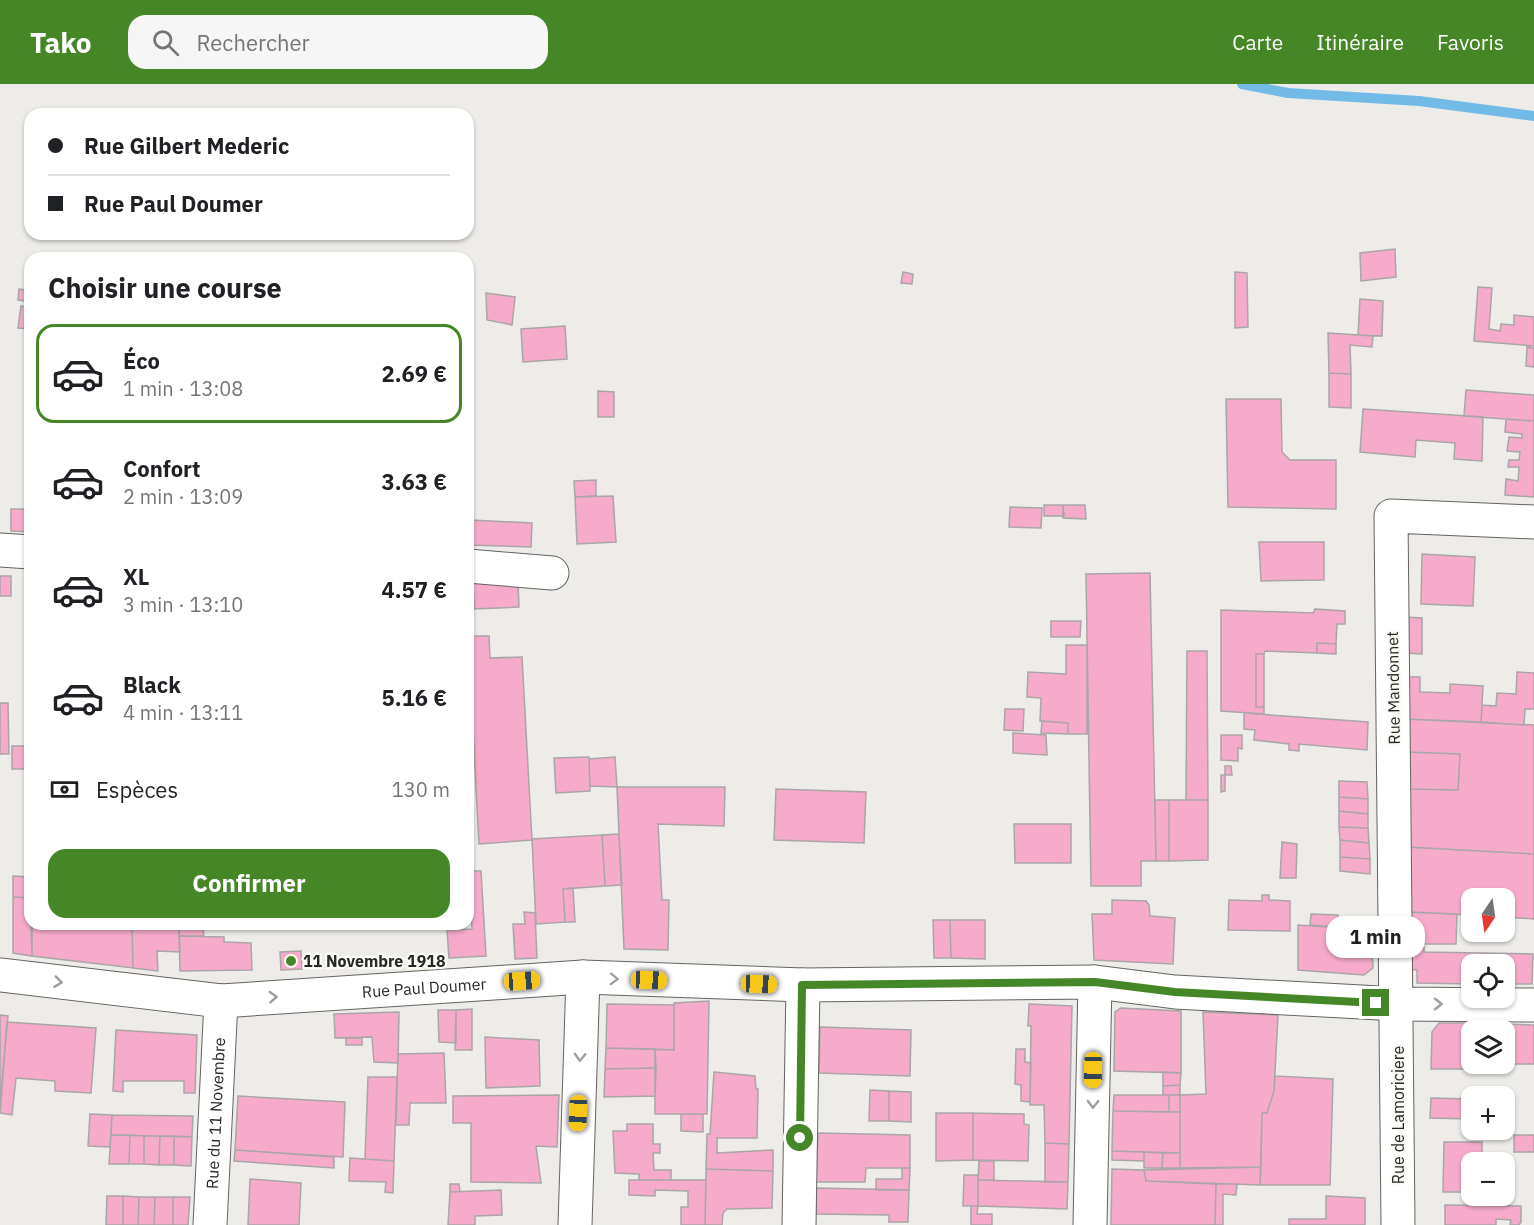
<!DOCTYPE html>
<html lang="fr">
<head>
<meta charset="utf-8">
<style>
  body { margin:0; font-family:"IBM Plex Sans",sans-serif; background:#f6f6f6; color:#202124; height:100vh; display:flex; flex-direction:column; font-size:22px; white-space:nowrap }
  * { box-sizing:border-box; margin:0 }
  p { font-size:20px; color:#757577 }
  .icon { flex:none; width:33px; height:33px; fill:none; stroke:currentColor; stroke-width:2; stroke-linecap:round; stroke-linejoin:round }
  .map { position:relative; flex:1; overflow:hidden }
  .drawer { position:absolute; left:24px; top:168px; width:450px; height:678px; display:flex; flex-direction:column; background:#fff; border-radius:18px; box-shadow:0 2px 4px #0004 }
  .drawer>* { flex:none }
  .guide { position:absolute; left:24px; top:24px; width:450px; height:132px; border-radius:18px; box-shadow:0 2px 4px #0004; display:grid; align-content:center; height:132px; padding:0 24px; background:#fff }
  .needle { width:39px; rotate:193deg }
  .buttons { position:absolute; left:1461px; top:804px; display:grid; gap:12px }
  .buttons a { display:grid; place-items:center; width:54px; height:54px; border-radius:12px; background:#fff; box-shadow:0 2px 4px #0004; font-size:30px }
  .end { position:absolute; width:27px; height:27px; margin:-14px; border:8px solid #458627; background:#fff; box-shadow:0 0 0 3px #fff }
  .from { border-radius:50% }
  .bubble { position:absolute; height:42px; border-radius:18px; background:#fff; box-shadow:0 2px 4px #0004; font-size:20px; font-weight:700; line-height:42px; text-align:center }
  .car { position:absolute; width:18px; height:36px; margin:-18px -9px; border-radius:8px; box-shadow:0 0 4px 2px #0007; background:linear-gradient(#f5c518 24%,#345 0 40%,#f5c518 0 76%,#345 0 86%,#f5c518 0) }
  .guide b { display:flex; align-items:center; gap:21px; height:57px; font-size:22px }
  .guide b+b { border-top:2px solid #e0e0e0 }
  .guide i { width:15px; height:15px; background:#202124 }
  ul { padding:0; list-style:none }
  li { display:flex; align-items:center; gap:18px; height:99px; margin:0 12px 9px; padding:0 12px; border:3px solid transparent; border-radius:18px }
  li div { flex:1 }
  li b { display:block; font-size:22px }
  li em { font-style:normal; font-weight:700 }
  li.active { border-color:#458627 }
  li>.icon { width:54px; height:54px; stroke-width:1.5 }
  h2 { padding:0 24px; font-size:27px; line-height:72px }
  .pay { display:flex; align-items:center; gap:15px; height:66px; padding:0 24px; font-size:22px }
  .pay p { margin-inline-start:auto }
  .action { display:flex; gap:12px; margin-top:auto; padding:12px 24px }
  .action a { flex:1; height:69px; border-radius:18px; background:#458627; color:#fff; font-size:24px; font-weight:700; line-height:69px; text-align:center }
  header { display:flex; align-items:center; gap:36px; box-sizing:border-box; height:84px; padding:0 30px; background:#458627; color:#fff }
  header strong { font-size:28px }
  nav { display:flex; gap:33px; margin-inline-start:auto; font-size:21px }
  .search { width:420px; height:54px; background:#f6f6f6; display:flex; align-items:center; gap:15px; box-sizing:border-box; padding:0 21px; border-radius:18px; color:#757577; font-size:22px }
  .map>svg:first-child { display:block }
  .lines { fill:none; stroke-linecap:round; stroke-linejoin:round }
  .stream { stroke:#72bbe6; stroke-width:10 }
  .building { fill:#f6abca; stroke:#aaa5a7; stroke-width:1.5 }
  .minor-casing { stroke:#64635f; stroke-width:35 }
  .minor { stroke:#fff; stroke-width:33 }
  .oneway { stroke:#9e9e9d }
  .route { stroke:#458627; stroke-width:8 }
  .poi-dot { fill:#458627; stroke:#fbfaf5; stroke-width:2 }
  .labels { text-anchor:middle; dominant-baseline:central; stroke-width:4.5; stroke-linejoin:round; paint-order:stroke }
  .street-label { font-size:16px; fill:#272725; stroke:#fbfaf5 }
  .poi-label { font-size:16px; font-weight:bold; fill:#272725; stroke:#fbfaf5; text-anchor:start }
</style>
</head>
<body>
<header>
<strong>Tako</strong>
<div class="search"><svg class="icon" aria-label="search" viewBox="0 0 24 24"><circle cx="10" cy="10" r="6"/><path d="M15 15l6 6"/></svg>Rechercher</div>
<nav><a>Carte</a><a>Itinéraire</a><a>Favoris</a></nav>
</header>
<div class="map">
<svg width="1534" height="1141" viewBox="0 0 1534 1141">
  <rect width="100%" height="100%" fill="#edece8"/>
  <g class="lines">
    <!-- stream -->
    <path class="stream" d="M1242 0 1288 9 1419 17 1534 32"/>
  </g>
  <!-- building -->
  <path class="building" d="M1395 165 1396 193 1361 197 1360 169Z
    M903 188 913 190 912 200 901 199Z
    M1235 188 1247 189 1248 243 1235 244Z
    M1478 203 1492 204 1489 245 1500 247 1501 240 1514 241V231L1534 233V262L1474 257Z
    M19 205 30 207V245L18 244 21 222 26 223V217L18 216Z
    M486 209 515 213 512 241 487 236Z
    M1360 215 1383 217 1382 252 1358 251Z
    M565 242 567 275 523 278 521 245Z
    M1328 249 1373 252 1372 263 1350 261 1351 290 1329 289Z
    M1527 263 1534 264V283L1526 282Z
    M1329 289 1351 290V324L1329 323Z
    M1466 306 1534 311V337L1464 332Z
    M598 307 614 308V333H598Z
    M1226 315H1281L1282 368 1290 376H1336V425L1228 423Z
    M1363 325 1483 333 1482 377 1454 375 1455 359 1416 356 1415 373 1360 368Z
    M1506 335 1534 337V413L1505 411 1506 395 1518 397 1519 383H1508L1509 376H1519L1520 368 1507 367 1509 353 1522 354V350L1505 348Z
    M596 396V412L575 413 574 397Z
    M613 412 616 458 577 460 575 413Z
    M1044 421H1063L1064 432H1044Z
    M1063 421H1085L1086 435 1063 434Z
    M1010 423 1042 424 1041 444 1009 443Z
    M11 425H30V448L11 447Z
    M468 426 471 427V436L532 439 531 463 468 461Z
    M1259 458H1324V496L1261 497Z
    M1422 470 1475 473 1473 522 1421 520Z
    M1150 489 1156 777H1141V802H1091L1086 490Z
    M0 492H11V512H0Z
    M473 496 518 498 519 523 474 525Z
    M1315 525 1345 527V540H1337L1336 560 1317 559V569L1265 567 1264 570H1256V623H1264V630L1221 627V526L1313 529Z
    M1405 533 1422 534V570L1406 569Z
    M1051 537H1081L1080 553H1051Z
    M468 552H489L490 574 522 573 532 756 479 760Z
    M1317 559 1336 560V570L1317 569Z
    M1066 561H1087V650H1068V639L1040 637 1041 614 1027 613 1028 588 1066 590Z
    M1187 567H1207L1208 716H1186Z
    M1256 570H1264V623H1256Z
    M1517 588 1534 589V625H1525L1524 641 1481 638 1482 621 1496 622 1497 609 1516 610Z
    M1407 593H1420V608L1450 609V600L1483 602 1481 638 1405 635Z
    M0 619H8L9 670H0Z
    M1005 625H1024L1023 647 1004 646Z
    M1244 629 1368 638 1367 666 1299 660V667L1289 666V660L1254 656 1255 646 1244 645Z
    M1405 635 1534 641V770L1407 763V705L1458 706 1460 670 1406 668Z
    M1042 637 1068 639V650L1041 649Z
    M1013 649 1046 651 1047 671 1013 669Z
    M1221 651H1242V665L1238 664V677L1221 676Z
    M12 662H29V685H12Z
    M1406 668 1460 670 1458 706 1407 705Z
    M589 673 590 707 556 709 554 674Z
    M615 673 617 703 590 702 589 675Z
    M1225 682H1231L1232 691H1225Z
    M1221 691H1225V707L1221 708Z
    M1339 697 1367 698 1368 715 1339 713Z
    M617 703H725L724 742 658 740 662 816H669L668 866 624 865Z
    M776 705 866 708 864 759 774 756Z
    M1339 713 1368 715V730L1339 727Z
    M1155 716H1169V777H1156Z
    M1169 716H1208V776L1169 777Z
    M1339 727 1368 730V744L1339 743Z
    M1014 740H1071V779H1015Z
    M1339 743 1368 744 1369 759 1340 756Z
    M619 750 622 801 605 802 602 751Z
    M602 751 605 802 563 805 565 838 536 840 532 755Z
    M1340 756 1369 759 1370 775 1340 773Z
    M1282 758 1297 760 1296 794H1280Z
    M1407 763 1534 770V835L1504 833V814H1472V831L1408 828Z
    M1340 773 1370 775V790L1340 787Z
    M468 787H481L486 872 449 874 447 846 472 845 471 828H468Z
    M13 792 30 793V814L13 813Z
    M573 804 575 838H565L563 805Z
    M1262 811H1269V816L1290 817V847L1228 846 1229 816 1262 817Z
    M13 813 30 814 32 872 13 869Z
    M1112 816 1146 817 1149 821 1150 832 1175 834 1173 880 1094 876 1092 830H1112Z
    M524 828 535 829 537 874 515 875 513 840H525Z
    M1408 828 1457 830 1456 860H1408Z
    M1311 830 1338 831 1337 843 1310 841Z
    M933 836H950L951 874H934Z
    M950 836H985V875L951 874Z
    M32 840H132L133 884 32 872Z
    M132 840H179L180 868 157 867 158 887 133 884Z
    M1298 841 1371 846 1373 884 1364 891 1298 886Z
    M179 844H203L204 852H179Z
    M179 852 224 853V858L251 859 252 886 180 887Z
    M1408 863H1424V868L1533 870 1532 900H1504V880H1472V900L1417 899V886L1408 885Z
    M301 867 302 885 281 886 280 868Z
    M709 917 707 1030H655V965L674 966V919Z
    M607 920 674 921V966L606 964Z
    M1029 920 1072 922 1069 1060 1045 1059 1044 1021H1030L1031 942H1028Z
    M1121 924 1181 927V989L1114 987 1115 928Z
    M472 925V966H455L456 926Z
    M438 926H456V959L439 958Z
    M399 928 398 979 374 978 372 953 335 954 334 930Z
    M1203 928 1278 931 1274 1007 1267 1029H1262L1261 1083 1180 1084V1011L1206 1010Z
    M0 931 8 932 0 1019Z
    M7 938 96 944 91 1009 55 1007V997L16 994 12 1031 0 1029Z
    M1439 939H1471L1470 985H1431L1432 948Z
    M1471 939 1534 941V980H1484H1504V946H1472L1470 970Z
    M820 943 911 946 910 992 819 989Z
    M116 946 197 951 195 1009H184V997H123V1008L113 1007Z
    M485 953 539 956 540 1002 486 1004Z
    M346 954H362V961H346Z
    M606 964 655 965 656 984 605 985Z
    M1016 965H1025V978L1031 979 1030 1018 1021 1017V1001L1015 1000Z
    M444 969 446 1019H410L409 1041H396L398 970Z
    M1470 970 1472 980H1484L1482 984 1470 983Z
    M656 984 655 1012 604 1013 605 985Z
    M714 988 755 992 756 1005H758L757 1054H717V1069L773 1066V1087L706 1085 707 1050H710Z
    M1163 988 1181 989 1180 1001 1163 1002Z
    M1275 992 1333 995 1330 1101H1260L1262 1029H1267L1274 1007Z
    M368 993H397L394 1077 365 1075Z
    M1180 1001V1011H1163V1002Z
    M870 1006 889 1007V1037H869Z
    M889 1007 911 1008V1038L889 1037Z
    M559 1011 557 1063 536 1062 541 1099 471 1098V1039H453V1012Z
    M1114 1011H1169V1028L1113 1027Z
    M1169 1011H1180V1028H1169Z
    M238 1012 345 1018 343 1073 235 1066Z
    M1431 1014 1469 1015V1035L1430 1034Z
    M1113 1027 1180 1028V1069L1112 1067Z
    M936 1029H973V1076L936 1077Z
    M973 1029 1024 1030V1040L1029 1041 1028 1077 973 1076Z
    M90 1030 112 1031 110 1063 88 1062Z
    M681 1030H703V1048L681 1047Z
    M112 1031 193 1032 192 1053 111 1051Z
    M627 1040H653V1060H660V1069H653L654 1086H671V1096H639V1090L615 1089 613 1047H627Z
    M818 1049 910 1051V1084H866L865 1098H816Z
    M111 1051H130L129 1080H109Z
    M130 1051 144 1052V1080H129Z
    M1514 1051H1534V1068H1514Z
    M144 1052H160L159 1081 144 1080Z
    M160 1052H174V1081H159Z
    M174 1052 192 1053 191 1082 174 1081Z
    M1444 1058H1482V1078H1472V1108H1443Z
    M1045 1059 1069 1060 1068 1098H1045Z
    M235 1066 334 1073V1084L234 1077Z
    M1112 1067 1144 1068V1077L1112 1076Z
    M1144 1068 1163 1069 1162 1084H1144Z
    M1163 1069H1180V1084H1162Z
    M350 1074 394 1077 393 1109 385 1108 386 1098 349 1097Z
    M979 1077H994V1096H978Z
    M1261 1083 1260 1101 1146 1097 1144 1086Z
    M902 1084H910L909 1106H876V1095H902Z
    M706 1085 773 1087 772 1124 727 1125 723 1129 722 1141H705Z
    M1112 1085 1144 1086 1146 1097 1216 1100 1215 1141H1111Z
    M964 1091H978V1122H963Z
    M250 1095 301 1099 299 1141H248Z
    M629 1096H706L705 1141H681V1123H688V1107L655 1106V1112L629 1111Z
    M978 1096 1068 1098 1067 1125 978 1122Z
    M450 1100H459L460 1108H450Z
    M1216 1100H1237L1236 1111 1223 1110V1141H1215Z
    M816 1104 909 1106 908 1138H889V1131L816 1130Z
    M501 1106 502 1131 475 1132V1141H448L450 1108Z
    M107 1112H123V1141H106Z
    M123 1112 139 1113 138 1141H123Z
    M1326 1112 1365 1114V1141H1289V1135H1326Z
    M139 1113H155L154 1141H138Z
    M155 1113H173V1141H154Z
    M173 1113H190L188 1141H173Z
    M1445 1121 1521 1122V1138L1519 1141H1510L1511 1136 1496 1135V1141H1445Z
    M971 1122H978L977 1130H992V1141H971Z"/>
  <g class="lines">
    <defs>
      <g id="minor">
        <path d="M0 466 30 468"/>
        <path d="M468 482 552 489"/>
        <path id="s1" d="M0 891 221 917 583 893 803 901 1095 898 1175 908 1398 920 1534 921"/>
        <path id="s2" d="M210 1141 221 917"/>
        <path d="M575 1141 583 893"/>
        <path d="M799 1141 803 901"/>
        <path d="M1090 1141 1095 898"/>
        <path d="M1398 1141 1391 432 1534 438"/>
      </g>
    </defs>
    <!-- minor casing -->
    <use href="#minor" class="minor-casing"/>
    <!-- minor -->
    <use href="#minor" class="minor"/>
  </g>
  <!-- one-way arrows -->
  <defs><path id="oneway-chevron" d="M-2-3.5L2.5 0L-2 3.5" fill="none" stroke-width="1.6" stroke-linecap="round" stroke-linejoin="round" transform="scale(1.5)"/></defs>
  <g class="oneway">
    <use href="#oneway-chevron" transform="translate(614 895) rotate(2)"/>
    <use href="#oneway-chevron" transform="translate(58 898) rotate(7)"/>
    <use href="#oneway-chevron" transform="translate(273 913) rotate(-4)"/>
    <use href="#oneway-chevron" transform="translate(1438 920)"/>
    <use href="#oneway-chevron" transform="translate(580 973) rotate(92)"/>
    <use href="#oneway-chevron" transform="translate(1093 1020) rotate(91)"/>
  </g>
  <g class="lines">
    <!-- route -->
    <path class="route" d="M800 1054 802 901 1095 898 1175 908 1376 919"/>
  </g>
  <!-- markers -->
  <circle class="poi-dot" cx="291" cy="877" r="6"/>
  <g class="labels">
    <!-- street labels -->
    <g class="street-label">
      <text transform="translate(1393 604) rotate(-91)">Rue Mandonnet</text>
      <text stroke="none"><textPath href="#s1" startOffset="426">Rue Paul Doumer</textPath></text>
      <text stroke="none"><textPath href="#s2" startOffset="112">Rue du 11 Novembre</textPath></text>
      <text transform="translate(1398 1031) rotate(-90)">Rue de Lamoriciere</text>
    </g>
    <!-- poi labels -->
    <g class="poi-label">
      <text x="303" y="877">11 Novembre 1918</text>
    </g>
  </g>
</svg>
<div class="buttons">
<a><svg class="needle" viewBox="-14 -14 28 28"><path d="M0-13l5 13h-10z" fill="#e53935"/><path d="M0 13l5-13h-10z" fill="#757577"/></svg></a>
<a><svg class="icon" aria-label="locate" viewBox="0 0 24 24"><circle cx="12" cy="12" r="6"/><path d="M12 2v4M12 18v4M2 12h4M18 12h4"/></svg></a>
<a><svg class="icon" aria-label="layers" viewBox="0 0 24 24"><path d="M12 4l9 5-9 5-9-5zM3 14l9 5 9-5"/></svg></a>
<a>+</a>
<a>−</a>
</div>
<i class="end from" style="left:800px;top:1054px"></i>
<i class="end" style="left:1376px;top:919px"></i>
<div class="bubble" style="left:1326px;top:832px;width:99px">1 min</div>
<i class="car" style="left:649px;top:896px;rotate:92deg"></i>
<i class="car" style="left:522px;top:897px;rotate:86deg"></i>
<i class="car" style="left:759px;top:900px;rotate:92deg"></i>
<i class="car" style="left:1093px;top:986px;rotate:181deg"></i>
<i class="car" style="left:578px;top:1029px;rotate:182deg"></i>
<div class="guide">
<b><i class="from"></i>Rue Gilbert Mederic</b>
<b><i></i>Rue Paul Doumer</b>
</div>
<section class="drawer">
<h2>Choisir une course</h2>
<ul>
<li class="active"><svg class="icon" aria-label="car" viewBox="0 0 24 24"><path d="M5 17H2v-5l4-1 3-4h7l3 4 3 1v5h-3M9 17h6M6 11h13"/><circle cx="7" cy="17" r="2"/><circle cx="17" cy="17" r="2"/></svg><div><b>Éco</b><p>1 min · 13:08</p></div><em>2.69 €</em></li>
<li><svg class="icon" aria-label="car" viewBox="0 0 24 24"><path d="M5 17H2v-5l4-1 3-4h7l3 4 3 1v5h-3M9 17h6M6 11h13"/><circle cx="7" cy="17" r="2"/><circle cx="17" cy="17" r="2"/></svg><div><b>Confort</b><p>2 min · 13:09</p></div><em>3.63 €</em></li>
<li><svg class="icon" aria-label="car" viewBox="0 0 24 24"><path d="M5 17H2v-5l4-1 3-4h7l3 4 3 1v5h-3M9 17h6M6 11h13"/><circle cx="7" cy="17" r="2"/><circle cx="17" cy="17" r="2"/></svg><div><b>XL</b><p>3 min · 13:10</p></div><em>4.57 €</em></li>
<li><svg class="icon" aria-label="car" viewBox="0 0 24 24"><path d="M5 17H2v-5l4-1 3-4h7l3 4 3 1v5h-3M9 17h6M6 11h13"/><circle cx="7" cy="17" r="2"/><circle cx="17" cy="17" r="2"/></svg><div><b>Black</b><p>4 min · 13:11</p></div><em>5.16 €</em></li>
</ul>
<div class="pay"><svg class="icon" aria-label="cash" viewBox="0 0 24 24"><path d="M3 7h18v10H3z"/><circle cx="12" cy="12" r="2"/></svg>Espèces<p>130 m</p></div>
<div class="action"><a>Confirmer</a></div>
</section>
</div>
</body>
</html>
